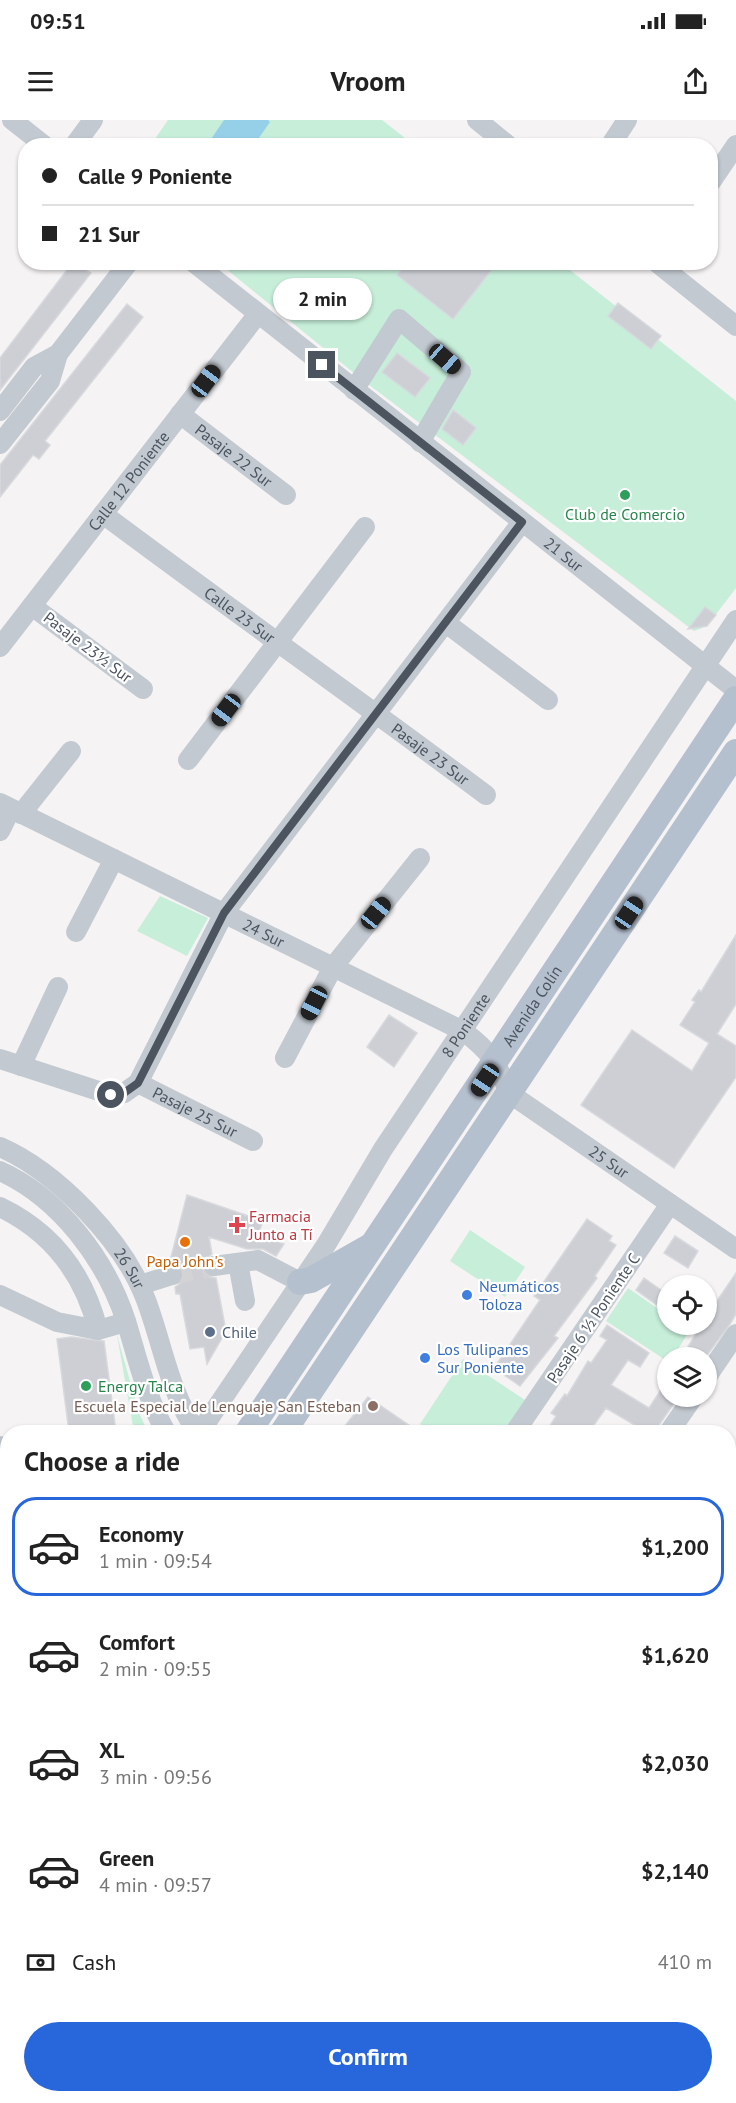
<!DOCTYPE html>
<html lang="en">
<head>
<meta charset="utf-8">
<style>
  body { margin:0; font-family:"PT Sans",sans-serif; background:#f6f6f6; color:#222; height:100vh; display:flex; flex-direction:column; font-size:22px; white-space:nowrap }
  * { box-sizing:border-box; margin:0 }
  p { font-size:20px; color:#767676 }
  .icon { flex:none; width:33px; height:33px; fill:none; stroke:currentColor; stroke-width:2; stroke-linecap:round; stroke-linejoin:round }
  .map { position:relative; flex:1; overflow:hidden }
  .side { position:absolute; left:0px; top:1305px; width:736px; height:678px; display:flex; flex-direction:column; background:#fff; border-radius:24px 24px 0 0; box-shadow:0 2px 4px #0004 }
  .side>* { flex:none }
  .guide { position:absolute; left:18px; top:18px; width:700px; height:132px; border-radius:24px; box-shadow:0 2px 4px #0004; display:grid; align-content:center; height:132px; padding:0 24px; background:#fff }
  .fabs { position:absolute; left:657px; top:1155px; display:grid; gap:12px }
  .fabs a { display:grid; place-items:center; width:60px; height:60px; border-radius:50%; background:#fff; box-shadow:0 2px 4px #0004; font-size:30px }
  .end { position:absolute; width:27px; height:27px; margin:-14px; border:8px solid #4b545f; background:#fff; box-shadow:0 0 0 3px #fff }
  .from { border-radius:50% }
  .bubble { position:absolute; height:42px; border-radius:21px; background:#fff; box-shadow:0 2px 4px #0004; font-size:20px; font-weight:800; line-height:42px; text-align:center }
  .car { position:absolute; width:18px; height:36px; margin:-18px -9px; border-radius:8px; box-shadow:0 0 4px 2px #0007; background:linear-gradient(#222 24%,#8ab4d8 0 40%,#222 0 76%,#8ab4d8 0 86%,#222 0) }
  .guide b { display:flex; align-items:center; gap:21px; height:57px; font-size:22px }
  .guide b+b { border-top:2px solid #e0e0e0 }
  .guide i { width:15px; height:15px; background:#222 }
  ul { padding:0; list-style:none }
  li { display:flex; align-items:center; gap:18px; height:99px; margin:0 12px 9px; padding:0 12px; border:3px solid transparent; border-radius:24px }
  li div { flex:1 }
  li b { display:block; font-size:22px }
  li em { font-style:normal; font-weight:800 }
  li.on { border-color:#2766db }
  li>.icon { width:54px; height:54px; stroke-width:1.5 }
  h2 { padding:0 24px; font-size:27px; line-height:72px }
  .pay { display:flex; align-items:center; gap:15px; height:66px; padding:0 24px; font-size:22px }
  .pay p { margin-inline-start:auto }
  .primary-button { display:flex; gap:12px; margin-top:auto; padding:12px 24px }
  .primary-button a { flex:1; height:69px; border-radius:36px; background:#2766db; color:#fff; font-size:24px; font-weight:800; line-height:69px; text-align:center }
  .status { display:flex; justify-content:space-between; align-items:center; height:42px; padding:0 30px; background:#fff; direction:ltr }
  .status svg { height:16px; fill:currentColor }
  header { display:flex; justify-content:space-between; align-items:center; height:78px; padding:0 24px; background:#fff; font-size:27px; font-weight:800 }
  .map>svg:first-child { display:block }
  .green { fill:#c6eed9 }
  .water { fill:#96d0e8 }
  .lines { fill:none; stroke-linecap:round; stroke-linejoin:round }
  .stream { stroke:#96d0e8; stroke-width:4.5 }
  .building { fill:#cdcfd5; stroke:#d7d9dd; stroke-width:1.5 }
  .minor-tunnel { stroke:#d3d3d5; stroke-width:20; stroke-dasharray:20 10; stroke-linecap:butt }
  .minor { stroke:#c2c9d0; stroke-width:20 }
  .major { stroke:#b5c0cf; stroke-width:26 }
  .route { stroke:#4b545f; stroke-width:8 }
  .leisure-dot { fill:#2e9e5b; stroke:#fff; stroke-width:2 }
  .health-dot { fill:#e0444e; stroke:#fff; stroke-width:2 }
  .food-dot { fill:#e8710a; stroke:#fff; stroke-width:2 }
  .shop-dot { fill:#3f7fe0; stroke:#fff; stroke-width:2 }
  .service-dot { fill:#5c6f8a; stroke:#fff; stroke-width:2 }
  .education-dot { fill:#8d6e63; stroke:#fff; stroke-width:2 }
  .labels { text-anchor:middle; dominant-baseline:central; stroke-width:4.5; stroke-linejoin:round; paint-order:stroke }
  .street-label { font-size:16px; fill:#4b545f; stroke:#fff }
  .leisure-label { font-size:16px; fill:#27864d; stroke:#fff }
  .health-label { font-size:16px; fill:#be3a42; stroke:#fff; text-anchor:start }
  .food-label { font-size:16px; fill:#c56008; stroke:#fff }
  .shop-label { font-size:16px; fill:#366cbe; stroke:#fff; text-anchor:start }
  .service-label { font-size:16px; fill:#4e5e75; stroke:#fff; text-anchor:start }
  .education-label { font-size:16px; fill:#785e54; stroke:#fff; text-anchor:end }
</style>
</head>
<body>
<div class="status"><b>09:51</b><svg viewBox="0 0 49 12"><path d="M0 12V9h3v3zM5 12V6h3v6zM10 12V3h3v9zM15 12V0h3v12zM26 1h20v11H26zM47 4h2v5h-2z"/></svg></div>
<header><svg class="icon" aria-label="menu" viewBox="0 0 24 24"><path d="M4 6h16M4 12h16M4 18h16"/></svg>Vroom<svg class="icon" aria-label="share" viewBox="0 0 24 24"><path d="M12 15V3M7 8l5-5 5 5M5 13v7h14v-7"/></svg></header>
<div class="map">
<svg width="736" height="1983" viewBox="0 0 736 1983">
  <rect width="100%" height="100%" fill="#f5f3f3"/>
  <!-- green -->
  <path class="green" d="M168 0H382L414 25 150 26Z
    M219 143H561L736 281V468L707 506 694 511 360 258Z
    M160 776 208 798 187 836 137 811Z
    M470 1110 525 1147 505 1177 450 1141Z
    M628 1168 667 1195 668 1204 682 1205 690 1210 673 1237 668 1238 667 1241 606 1201Z
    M117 1215 139 1293 148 1312H134Z
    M463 1239 525 1280 504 1312H433L420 1304Z
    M736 1811V1922L729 1913V1820Z"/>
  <!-- water -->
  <path class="water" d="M224 0H268L270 2 254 25H207Z"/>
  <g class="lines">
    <!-- stream -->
    <path class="stream" d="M729 1922 736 1930"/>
  </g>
  <!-- building -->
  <path class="building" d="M73 142 91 153 0 270V238Z
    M406 142H498L453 199 397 155Z
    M618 183 661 216 651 229 608 196Z
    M127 184 143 197 45 321 50 325 39 339 33 335 0 377V345Z
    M397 233 430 258 415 277 382 252Z
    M453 290 476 308 463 325 442 309Z
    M705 487 716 495 707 506 688 509Z
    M736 815V884L717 914 736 926V957L674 1048 581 985 632 910 692 951 709 923 680 905 695 882 692 880 699 870 701 872Z
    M389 895 417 913 394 947 367 927Z
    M187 1075 263 1101 258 1115 284 1124 276 1136 263 1129H247L209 1117 212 1134 203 1141 202 1148 209 1157 216 1158 226 1211 207 1244 204 1227 190 1229 180 1174H176L175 1167 181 1163 184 1152 180 1146 170 1141Z
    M587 1099 612 1116 609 1121 616 1125 595 1156 597 1158 554 1216 558 1218 520 1266 494 1248 540 1180 534 1176Z
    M675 1116 698 1131 688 1148 664 1133Z
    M736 1153V1194L730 1204 705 1238H681L702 1204H706V1197Z
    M644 1158 668 1175V1193L636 1170Z
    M607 1205 649 1233 640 1247 628 1240 611 1265 649 1288 668 1259V1276H679L659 1305 657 1312H635L638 1307 606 1288 589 1312H546L556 1296 551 1293 565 1274 567 1276 588 1241 591 1243 607 1220 600 1216Z
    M71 1217 104 1221 116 1312H69L57 1219Z
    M368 1277 419 1312H340Z"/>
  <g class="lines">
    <!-- minor-tunnel -->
    <path class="minor-tunnel" d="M172 1155 214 1146"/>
    <!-- minor -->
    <g class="minor">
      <path d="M12 0 45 26"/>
      <path d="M477 0 509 26"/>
      <path d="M74 26 93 0"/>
      <path d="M610 26 627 0"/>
      <path d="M711 62 736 25"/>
      <path id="s1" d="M193 142 736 570"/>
      <path d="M656 142 736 206"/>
      <path d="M354 270 399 199 461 252 420 322"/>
      <path d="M0 291 34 247 58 234 129 142"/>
      <path id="s2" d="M180 294 286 375"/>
      <path d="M0 324 50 261 58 234"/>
      <path id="s3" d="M103 394C230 489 359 580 486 675"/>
      <path d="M32 486 143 569"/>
      <path d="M446 503 548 580"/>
      <path id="s4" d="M0 527 257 195"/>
      <path d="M188 640 365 407"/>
      <path id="s5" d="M0 683 463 911C490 931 497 942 509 973L736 1129"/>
      <path d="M21 694 71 631"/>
      <path d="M0 711 11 689"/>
      <path d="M76 812 114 739"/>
      <path d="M285 938 333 847 420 738"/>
      <path d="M0 939 111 975 124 973 138 963 224 793 522 402"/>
      <path d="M21 946 58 867"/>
      <path id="s6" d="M138 963 253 1021"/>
      <path id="s7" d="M0 1027C57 1052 124 1121 146 1180 163 1225 169 1272 197 1312"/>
      <path d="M0 1051C60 1078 106 1140 126 1201 138 1240 146 1277 166 1312"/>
      <path d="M0 1087C52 1112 84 1154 98 1210"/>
      <path d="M238 1143 245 1181"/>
      <path d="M214 1146 258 1140 300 1162"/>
      <path d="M140 1165 172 1155"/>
      <path d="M0 1175 57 1202 98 1210 126 1202"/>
      <path d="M706 1258 736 1214"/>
      <path id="s8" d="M200 1312 326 1125 383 1029 736 500"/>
      <path d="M515 1312 670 1084"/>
      <path d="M669 1312 694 1276"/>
      <path d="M0 1326 8 1329"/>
      <path d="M729 1378 736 1367"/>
      <path d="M0 1405 8 1409"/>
      <path d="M0 1449 8 1453"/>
      <path d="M729 1540 736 1529"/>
      <path d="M0 1548 8 1552"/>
      <path d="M0 1608 8 1598"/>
      <path d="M729 1693 736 1698"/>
      <path d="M729 1727 736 1732"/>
      <path d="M0 1800H8"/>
      <path d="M0 1894 8 1895"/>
      <path d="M499 1976 545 1983"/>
      <path d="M57 1983 62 1976"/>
      <path d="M177 1983 181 1976"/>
      <path d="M303 1983 309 1976"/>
      <path d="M417 1983 422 1976"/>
    </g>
    <!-- major -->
    <g class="major">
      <path d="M300 1162 311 1160 369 1127"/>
      <path id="s9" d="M248 1312 736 579"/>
      <path d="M283 1312 736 632"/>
      <path d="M0 1644 8 1616"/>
      <path d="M0 1684 8 1673"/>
      <path d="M0 1734 8 1723"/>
    </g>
  </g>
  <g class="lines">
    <!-- route -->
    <path class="route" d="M111 975 124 973 138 963 224 793 522 402 322 245"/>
  </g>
  <!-- markers -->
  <g class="leisure-dot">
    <circle cx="625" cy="375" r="6"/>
    <circle cx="86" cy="1266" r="6"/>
  </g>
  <path class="health-dot" d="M234 1096h6v6h6v6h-6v6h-6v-6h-6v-6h6z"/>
  <circle class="food-dot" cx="185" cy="1122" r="6"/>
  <g class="shop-dot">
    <circle cx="467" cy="1175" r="6"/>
    <circle cx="425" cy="1238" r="6"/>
  </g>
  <circle class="service-dot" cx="210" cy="1212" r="6"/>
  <circle class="education-dot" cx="373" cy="1286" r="6"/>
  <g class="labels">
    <!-- street labels -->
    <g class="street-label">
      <text stroke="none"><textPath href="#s2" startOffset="68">Pasaje 22 Sur</textPath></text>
      <text stroke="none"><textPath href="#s4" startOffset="210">Calle 12 Poniente</textPath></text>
      <text stroke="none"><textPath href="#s1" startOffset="472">21 Sur</textPath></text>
      <text stroke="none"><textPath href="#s3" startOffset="170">Calle 23 Sur</textPath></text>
      <text transform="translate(88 527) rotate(37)">Pasaje 23½ Sur</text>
      <text stroke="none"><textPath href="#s3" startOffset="406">Pasaje 23 Sur</textPath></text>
      <text stroke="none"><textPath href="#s5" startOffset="294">24 Sur</textPath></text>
      <text stroke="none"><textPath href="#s9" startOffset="512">Avenida Colín</textPath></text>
      <text stroke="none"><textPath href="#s8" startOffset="486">8 Poniente</textPath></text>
      <text stroke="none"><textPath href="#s6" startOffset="64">Pasaje 25 Sur</textPath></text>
      <text stroke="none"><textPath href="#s5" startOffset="716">25 Sur</textPath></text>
      <text stroke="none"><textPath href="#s7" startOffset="180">26 Sur</textPath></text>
      <text transform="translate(593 1198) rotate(-56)">Pasaje 6 ½ Poniente C</text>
    </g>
    <!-- leisure labels -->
    <g class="leisure-label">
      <text x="625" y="394">Club de Comercio</text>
      <text x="98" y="1266" text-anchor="start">Energy Talca</text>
    </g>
    <!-- health labels -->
    <g class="health-label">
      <text x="249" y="1096">Farmacia<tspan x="249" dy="18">Junto a Tí</tspan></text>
    </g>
    <!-- food labels -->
    <g class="food-label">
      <text x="185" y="1141">Papa John's</text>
    </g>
    <!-- shop labels -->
    <g class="shop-label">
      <text x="479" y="1166">Neumáticos<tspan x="479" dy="18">Toloza</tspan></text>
      <text x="437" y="1229">Los Tulipanes<tspan x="437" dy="18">Sur Poniente</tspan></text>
    </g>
    <!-- service labels -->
    <g class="service-label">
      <text x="222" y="1212">Chile</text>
    </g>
    <!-- education labels -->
    <g class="education-label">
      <text x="361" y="1286">Escuela Especial de Lenguaje San Esteban</text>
    </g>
  </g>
</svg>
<div class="fabs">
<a><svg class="icon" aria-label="locate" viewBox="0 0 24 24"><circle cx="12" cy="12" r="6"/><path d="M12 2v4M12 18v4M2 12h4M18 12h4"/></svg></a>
<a><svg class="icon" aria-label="layers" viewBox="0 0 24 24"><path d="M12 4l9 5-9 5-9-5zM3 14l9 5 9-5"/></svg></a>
</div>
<i class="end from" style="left:111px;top:975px"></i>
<i class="end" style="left:322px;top:245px"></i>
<div class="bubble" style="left:273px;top:158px;width:99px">2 min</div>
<i class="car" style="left:445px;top:239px;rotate:131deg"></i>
<i class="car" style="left:206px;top:261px;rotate:37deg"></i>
<i class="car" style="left:226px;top:590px;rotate:217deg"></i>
<i class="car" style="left:376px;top:793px;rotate:39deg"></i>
<i class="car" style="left:629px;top:793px;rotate:34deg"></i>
<i class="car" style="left:314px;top:883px;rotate:207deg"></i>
<i class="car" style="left:485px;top:960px;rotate:214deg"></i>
<div class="guide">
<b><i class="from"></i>Calle 9 Poniente</b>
<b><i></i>21 Sur</b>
</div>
<section class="side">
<h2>Choose a ride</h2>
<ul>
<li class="on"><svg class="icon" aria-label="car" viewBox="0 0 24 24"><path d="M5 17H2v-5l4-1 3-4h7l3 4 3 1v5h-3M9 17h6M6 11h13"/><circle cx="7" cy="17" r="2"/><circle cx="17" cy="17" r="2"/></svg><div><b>Economy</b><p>1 min · 09:54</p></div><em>$1,200</em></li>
<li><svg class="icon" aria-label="car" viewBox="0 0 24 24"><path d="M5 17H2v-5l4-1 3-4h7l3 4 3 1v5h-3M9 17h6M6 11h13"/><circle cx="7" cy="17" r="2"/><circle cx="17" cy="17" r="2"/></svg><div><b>Comfort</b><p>2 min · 09:55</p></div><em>$1,620</em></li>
<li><svg class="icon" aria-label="car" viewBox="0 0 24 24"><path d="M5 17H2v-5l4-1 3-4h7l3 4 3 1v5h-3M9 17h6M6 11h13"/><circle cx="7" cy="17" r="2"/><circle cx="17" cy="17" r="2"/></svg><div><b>XL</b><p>3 min · 09:56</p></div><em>$2,030</em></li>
<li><svg class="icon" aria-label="car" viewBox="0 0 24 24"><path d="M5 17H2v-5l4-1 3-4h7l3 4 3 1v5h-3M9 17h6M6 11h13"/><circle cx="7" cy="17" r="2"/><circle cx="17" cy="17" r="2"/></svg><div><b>Green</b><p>4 min · 09:57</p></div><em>$2,140</em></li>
</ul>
<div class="pay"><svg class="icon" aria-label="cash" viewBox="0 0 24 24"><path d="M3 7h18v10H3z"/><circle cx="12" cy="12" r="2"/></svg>Cash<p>410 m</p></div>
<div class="primary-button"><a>Confirm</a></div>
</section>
</div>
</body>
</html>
